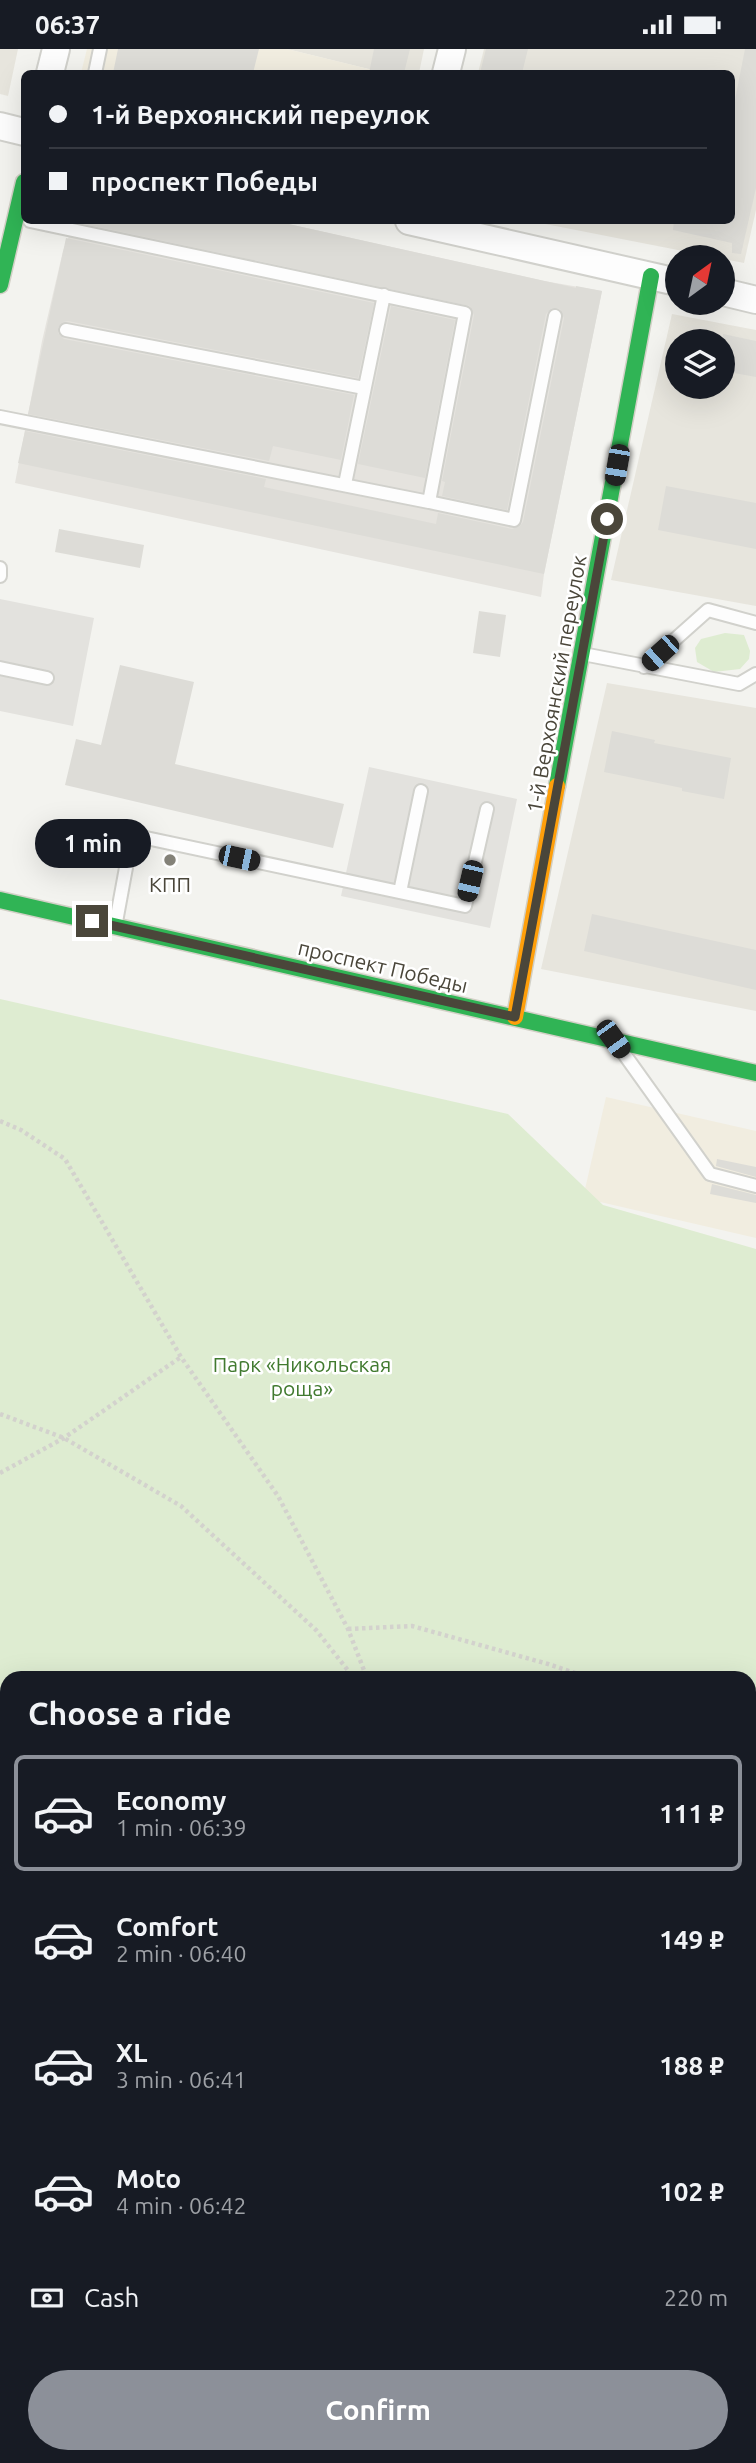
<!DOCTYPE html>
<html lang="en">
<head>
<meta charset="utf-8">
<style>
  body { margin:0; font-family:Ubuntu,sans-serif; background:#242831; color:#f1f3f6; height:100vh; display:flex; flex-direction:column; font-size:26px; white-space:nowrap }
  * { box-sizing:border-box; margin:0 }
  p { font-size:23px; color:#9ea1a6 }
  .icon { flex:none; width:38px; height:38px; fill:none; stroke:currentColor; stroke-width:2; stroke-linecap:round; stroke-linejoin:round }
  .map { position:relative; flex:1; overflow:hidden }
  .sheet { position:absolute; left:0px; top:1622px; width:756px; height:793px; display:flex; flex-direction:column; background:#171b24; border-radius:21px 21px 0 0; box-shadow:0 7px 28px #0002 }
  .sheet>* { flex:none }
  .guide { position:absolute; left:21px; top:21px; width:714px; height:154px; border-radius:10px; box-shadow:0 7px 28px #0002; display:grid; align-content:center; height:154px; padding:0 28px; background:#171b24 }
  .needle { width:46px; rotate:33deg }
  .buttons { position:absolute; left:665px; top:196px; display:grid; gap:14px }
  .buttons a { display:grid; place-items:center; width:70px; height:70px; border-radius:50%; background:#171b24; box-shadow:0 7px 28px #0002; font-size:35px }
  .end { position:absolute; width:32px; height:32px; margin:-16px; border:9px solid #4a463a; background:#fff; box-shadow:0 0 0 4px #fff }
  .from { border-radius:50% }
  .bubble { position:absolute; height:49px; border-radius:24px; background:#171b24; box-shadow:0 7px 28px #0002; font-size:23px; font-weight:700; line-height:49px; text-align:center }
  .car { position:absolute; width:21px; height:42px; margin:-21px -10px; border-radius:9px; box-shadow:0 0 5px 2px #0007; background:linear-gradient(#222 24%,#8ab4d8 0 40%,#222 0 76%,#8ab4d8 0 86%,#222 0) }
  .guide b { display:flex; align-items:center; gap:24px; height:66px; font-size:26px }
  .guide b+b { border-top:2px solid #363941 }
  .guide i { width:18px; height:18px; background:#f1f3f6 }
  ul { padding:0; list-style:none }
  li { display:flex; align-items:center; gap:21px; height:116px; margin:0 14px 10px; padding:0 14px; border:4px solid transparent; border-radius:10px }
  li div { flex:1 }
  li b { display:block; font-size:26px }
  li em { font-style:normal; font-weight:700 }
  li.on { border-color:#8c9099 }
  li>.icon { width:63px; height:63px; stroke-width:1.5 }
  h2 { padding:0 28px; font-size:32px; line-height:84px }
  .pay { display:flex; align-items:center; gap:18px; height:77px; padding:0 28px; font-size:26px }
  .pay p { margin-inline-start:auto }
  .action { display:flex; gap:14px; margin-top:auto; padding:14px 28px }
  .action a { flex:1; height:80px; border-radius:42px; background:#8c9099; color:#fff; font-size:28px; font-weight:700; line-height:80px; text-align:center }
  .status { display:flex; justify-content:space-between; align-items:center; height:49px; padding:0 35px; background:#171b24; direction:ltr }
  .status svg { height:19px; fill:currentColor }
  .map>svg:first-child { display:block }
  .residential { fill:#e7e5dd; fill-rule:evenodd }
  .commercial { fill:#f1ede0 }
  .industrial { fill:#e5e3de }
  .green { fill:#deecd1 }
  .parking { fill:#e3e2de }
  .building { fill:#dddcd7 }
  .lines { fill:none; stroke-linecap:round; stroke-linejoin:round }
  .lane-casing { stroke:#d1d1cc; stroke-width:16 }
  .street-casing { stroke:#d1d1cc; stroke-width:30 }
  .fast-casing { stroke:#d2d0c6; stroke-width:19 }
  .slow-casing { stroke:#d2d0c6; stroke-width:19 }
  .path { stroke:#d3d2cd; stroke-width:4.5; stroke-dasharray:3.5 3.5; stroke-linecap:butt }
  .lane { stroke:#fdfdfd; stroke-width:12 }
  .street { stroke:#fdfdfd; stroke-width:26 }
  .fast { stroke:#30b455; stroke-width:16 }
  .slow { stroke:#ff9f0a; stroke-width:16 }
  .route { stroke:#4a463a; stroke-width:9 }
  .poi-dot { fill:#858379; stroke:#fff; stroke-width:2.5 }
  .labels { text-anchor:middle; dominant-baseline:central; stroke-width:5; stroke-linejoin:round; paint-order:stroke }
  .street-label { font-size:21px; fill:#4a463a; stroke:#fff }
  .poi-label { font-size:21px; fill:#4a463a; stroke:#fff }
  .park-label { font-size:21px; fill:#417a2f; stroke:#fff }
</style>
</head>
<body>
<div class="status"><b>06:37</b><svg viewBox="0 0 49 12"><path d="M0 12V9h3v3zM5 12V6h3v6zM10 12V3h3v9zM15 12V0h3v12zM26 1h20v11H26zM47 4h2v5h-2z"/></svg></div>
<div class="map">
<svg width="756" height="2414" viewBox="0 0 756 2414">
  <rect width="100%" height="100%" fill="#f3f3ef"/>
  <!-- residential -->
  <path class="residential" d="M0 0H18L8 47 0 45Z
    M287 0H424L419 24H385Z
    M484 0H756V161L744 214 530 172H732V24H478Z
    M672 265 756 281V557L611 531ZM677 292H723V338H677Z
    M607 634 756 659V962L541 920Z
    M756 2357V2414H743L744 2408H749V2386Z"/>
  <!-- commercial -->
  <path class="commercial" d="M87 0H287L385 24H81Z
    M606 1048 756 1082V1189L583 1149Z"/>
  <!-- industrial -->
  <path class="industrial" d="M75 172H275L544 232 602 242 544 525 541 548 15 434 42 292 63 202Z"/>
  <!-- green -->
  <path class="green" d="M725 584 744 586 750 602 749 610 740 620 714 623 697 613 695 599 701 590Z
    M0 950 508 1065 603 1156 756 1200V1775L749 1810V1629H7V2408H648L646 2414H0Z
    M749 1814 756 1820V1984L749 2012Z"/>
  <!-- parking -->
  <path class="parking" d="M0 550 94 569 73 677 0 662Z
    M369 718 517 750 490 879 341 847Z"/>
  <!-- building -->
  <path class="building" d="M118 0H259L253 24H113Z
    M374 0H410L404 24H369Z
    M486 0H528L522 24H480Z
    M745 0H756V139L741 205 732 204V194L673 181 674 172H732V66Z
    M70 172H275L576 239V237L602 242 544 525 18 414 25 382 266 430 264 438 436 475 438 464 512 480 520 477 523 473 564 269 560 260 552 259 546 265 507 461 442 447 445 433 442 432 474 266 470 257Z
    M66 189 374 254 358 329 68 272 63 273 58 279V284L64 290 354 346 341 411 273 397 269 412 28 365Z
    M391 257 455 271 425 429 358 415Z
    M723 285 756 292V328L723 322Z
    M666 437 756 454V500L658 481Z
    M59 480 144 496 140 519 55 503Z
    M479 562 506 566 500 608 473 604Z
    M120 616 194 633 175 715 344 755 333 799 65 736 76 690 101 696Z
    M612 682 655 691 654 694 731 709 724 750 682 742V739L604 723Z
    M592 865 756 901V941L584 902Z
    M717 1110 756 1118V1128L716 1117Z
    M712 1135 756 1146V1154L710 1145Z"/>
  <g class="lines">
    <defs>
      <path id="lane" d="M95 24 100 0
        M66 281 364 339
        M0 368 429 453 465 264 30 172
        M345 435 384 246
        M429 453 514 471 555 267
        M0 519V527
        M583 605 739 635 756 625
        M644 618 708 561 756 574
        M0 619 47 629
        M400 843 421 742
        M116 873 132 786 465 857 487 760
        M622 1002 710 1125 756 1137"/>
      <path id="street" d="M50 24 56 0
        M446 24 452 0
        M0 77 24 83
        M409 172 677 233
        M723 243 756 251
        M749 2250 756 2218
        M713 2414 714 2408"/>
      <path id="fast" d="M0 236 24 133
        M557 737 651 227
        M0 851 756 1024"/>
      <path id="slow" d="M515 968 557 737"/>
    </defs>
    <!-- lane casing -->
    <use href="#lane" class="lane-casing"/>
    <!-- street casing -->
    <use href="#street" class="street-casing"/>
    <!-- fast casing -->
    <use href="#fast" class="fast-casing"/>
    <!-- slow casing -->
    <use href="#slow" class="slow-casing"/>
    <!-- path -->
    <path class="path" d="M0 1072 21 1081 65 1110 181 1308 278 1447 348 1580 367 1629
      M0 1365 64 1389 181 1457 316 1581 354 1629
      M0 1424 64 1389 181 1308
      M348 1580 412 1577 548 1615 590 1629
      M749 1784 756 1787
      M0 1814 7 1813
      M0 2146H7
      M0 2378H7"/>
    <!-- lane -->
    <use href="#lane" class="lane"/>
    <!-- street -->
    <use href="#street" class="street"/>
    <!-- fast -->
    <use href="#fast" class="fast"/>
    <!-- slow -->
    <use href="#slow" class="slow"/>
  </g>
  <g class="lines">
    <!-- route -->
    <path class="route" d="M92 872 515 968 607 470"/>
  </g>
  <!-- markers -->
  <circle class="poi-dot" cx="170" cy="811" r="7"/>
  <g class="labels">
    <!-- street labels -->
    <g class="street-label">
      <text transform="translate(556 635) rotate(-80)">1-й Верхоянский переулок</text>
      <text transform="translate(383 917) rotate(13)">проспект Победы</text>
    </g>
    <!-- poi labels -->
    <g class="poi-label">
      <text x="170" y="835">КПП</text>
    </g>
    <!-- park labels -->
    <g class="park-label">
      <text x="302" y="1315">Парк «Никольская<tspan x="302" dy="24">роща»</tspan></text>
    </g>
  </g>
</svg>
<div class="buttons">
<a><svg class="needle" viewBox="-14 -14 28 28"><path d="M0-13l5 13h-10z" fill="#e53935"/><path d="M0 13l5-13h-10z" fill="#9ea1a6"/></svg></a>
<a><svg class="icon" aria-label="layers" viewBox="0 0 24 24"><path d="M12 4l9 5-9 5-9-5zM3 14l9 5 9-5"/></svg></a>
</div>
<i class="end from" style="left:607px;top:470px"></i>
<i class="end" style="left:92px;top:872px"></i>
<div class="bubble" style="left:35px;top:770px;width:116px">1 min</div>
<i class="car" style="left:617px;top:416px;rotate:190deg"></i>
<i class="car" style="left:660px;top:604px;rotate:228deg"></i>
<i class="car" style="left:239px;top:809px;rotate:102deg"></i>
<i class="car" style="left:470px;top:832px;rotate:193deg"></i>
<i class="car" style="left:613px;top:990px;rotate:144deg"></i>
<div class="guide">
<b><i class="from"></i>1-й Верхоянский переулок</b>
<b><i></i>проспект Победы</b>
</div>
<section class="sheet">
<h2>Choose a ride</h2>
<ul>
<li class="on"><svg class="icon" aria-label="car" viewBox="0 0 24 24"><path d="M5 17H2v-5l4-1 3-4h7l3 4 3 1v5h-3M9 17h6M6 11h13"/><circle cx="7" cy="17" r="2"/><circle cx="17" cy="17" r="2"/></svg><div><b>Economy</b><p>1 min · 06:39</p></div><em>111 ₽</em></li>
<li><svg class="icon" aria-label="car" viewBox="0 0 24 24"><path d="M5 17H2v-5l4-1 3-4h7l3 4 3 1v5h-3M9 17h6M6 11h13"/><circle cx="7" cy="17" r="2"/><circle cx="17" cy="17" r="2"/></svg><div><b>Comfort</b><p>2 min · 06:40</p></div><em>149 ₽</em></li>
<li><svg class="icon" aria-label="car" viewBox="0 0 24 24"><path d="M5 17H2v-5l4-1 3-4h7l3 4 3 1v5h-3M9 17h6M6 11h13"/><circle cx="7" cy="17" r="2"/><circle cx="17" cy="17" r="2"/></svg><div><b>XL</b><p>3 min · 06:41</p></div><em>188 ₽</em></li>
<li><svg class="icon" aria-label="car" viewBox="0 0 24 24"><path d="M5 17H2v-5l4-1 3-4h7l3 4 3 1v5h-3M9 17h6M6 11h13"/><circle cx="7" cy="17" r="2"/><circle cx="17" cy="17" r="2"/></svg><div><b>Moto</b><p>4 min · 06:42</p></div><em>102 ₽</em></li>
</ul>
<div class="pay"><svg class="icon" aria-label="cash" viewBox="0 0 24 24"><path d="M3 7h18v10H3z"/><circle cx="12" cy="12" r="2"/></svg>Cash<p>220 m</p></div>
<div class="action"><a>Confirm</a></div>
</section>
</div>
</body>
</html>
